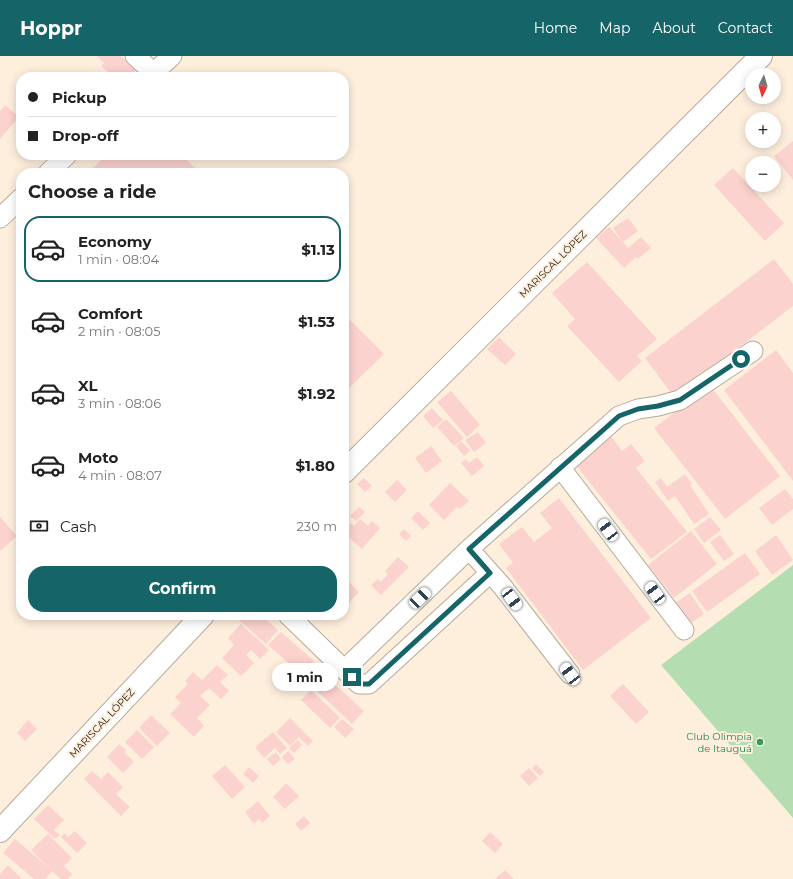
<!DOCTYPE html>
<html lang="en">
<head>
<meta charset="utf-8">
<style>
  body { margin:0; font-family:Montserrat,sans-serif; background:#f6f6f6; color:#222; height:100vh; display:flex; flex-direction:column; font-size:15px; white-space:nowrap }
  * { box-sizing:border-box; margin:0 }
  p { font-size:13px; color:#767676 }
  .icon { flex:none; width:22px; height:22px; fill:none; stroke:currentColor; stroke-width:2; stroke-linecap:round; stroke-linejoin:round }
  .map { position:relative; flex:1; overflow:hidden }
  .side { position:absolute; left:16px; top:112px; width:333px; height:452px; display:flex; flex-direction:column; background:#fff; border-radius:16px; box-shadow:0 2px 10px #0003 }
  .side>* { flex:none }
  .banner { position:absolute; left:16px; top:16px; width:333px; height:88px; border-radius:16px; box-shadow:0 2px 10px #0003; display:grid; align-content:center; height:88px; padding:0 12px; background:#fff }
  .needle { width:26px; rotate:185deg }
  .controls { position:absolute; left:745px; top:12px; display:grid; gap:8px }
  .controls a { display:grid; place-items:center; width:36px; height:36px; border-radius:50%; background:#fff; box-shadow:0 2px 10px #0003; font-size:20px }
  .end { position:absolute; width:18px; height:18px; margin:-9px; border:5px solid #156467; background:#fff; box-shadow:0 0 0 2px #fff }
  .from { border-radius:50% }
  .bubble { position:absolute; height:28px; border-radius:14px; background:#fff; box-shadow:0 2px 10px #0003; font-size:13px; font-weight:700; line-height:28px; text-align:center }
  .car { position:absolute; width:12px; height:24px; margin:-12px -6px; border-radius:5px; box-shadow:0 0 3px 1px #0007; background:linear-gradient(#fff 24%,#345 0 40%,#fff 0 76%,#345 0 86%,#fff 0) }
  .banner b { display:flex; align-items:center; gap:14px; height:38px; font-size:15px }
  .banner b+b { border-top:1px solid #e0e0e0 }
  .banner i { width:10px; height:10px; background:#222 }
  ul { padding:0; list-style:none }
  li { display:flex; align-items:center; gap:12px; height:66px; margin:0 8px 6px; padding:0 4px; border:2px solid transparent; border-radius:16px }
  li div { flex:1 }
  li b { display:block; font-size:15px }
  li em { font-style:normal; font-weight:700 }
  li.active { border-color:#156467 }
  li>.icon { width:36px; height:36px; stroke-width:1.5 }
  h2 { padding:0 12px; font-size:18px; line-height:48px }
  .pay { display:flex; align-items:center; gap:10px; height:44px; padding:0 12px; font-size:15px }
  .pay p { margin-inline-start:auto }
  .action { display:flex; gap:8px; margin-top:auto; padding:8px 12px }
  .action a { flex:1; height:46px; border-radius:16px; background:#156467; color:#fff; font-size:16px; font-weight:700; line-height:46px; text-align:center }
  header { display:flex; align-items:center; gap:24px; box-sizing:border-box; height:56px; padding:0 20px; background:#156467; color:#fff }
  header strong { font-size:19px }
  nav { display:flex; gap:22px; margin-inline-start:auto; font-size:14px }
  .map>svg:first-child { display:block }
  .green { fill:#b4deb1 }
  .building { fill:#fbd2ce }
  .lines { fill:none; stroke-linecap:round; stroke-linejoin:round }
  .minor-casing { stroke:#b8aa98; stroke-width:21 }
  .tertiary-casing { stroke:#b8aa98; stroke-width:24 }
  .minor { stroke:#fff; stroke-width:19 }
  .tertiary { stroke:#fff; stroke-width:22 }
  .route { stroke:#156467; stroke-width:5 }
  .leisure-dot { fill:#2e9e5b; stroke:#feefdd; stroke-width:1.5 }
  .labels { text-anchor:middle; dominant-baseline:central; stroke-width:4; stroke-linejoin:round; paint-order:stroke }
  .street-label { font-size:10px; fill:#252019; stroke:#feefdd }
  .leisure-label { font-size:10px; fill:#27864d; stroke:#feefdd; text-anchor:end }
</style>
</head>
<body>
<header>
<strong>Hoppr</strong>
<nav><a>Home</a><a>Map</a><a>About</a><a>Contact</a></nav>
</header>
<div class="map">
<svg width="793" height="823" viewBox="0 0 793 823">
  <rect width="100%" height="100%" fill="#feefdd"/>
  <!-- green -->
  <path class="green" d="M793 509V762L661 609Z"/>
  <!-- building -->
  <path class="building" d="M97 0H121L136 14 130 21H114L101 10 104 7Z
    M89 16 95 21H84Z
    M5 49 19 61 0 83V55Z
    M793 85V124L774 100Z
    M106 99H182L200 117H88Z
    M733 112 784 167 765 185 714 129Z
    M628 162 638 175 623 186 613 172Z
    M609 171 628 192 641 181 651 192 638 203 636 201 624 212 596 182Z
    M774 203 793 228V250L674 341 645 302Z
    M587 206 657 283 637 300 642 305 619 326 567 270 575 263 552 237Z
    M344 258 384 298 344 337Z
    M499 281 516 298 505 309 487 293Z
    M776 294 793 317V425L724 334Z
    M710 329 780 420 725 463 654 372Z
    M451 335 480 369 467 381 437 346Z
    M432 352 443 364 433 372 423 360Z
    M446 363 464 382 454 390 437 371Z
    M478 376 486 387 474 396 465 384Z
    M610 379 622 395 631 388 645 405 636 412 687 476 651 503 574 407Z
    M461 385 470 395 464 400 456 390Z
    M431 390 442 405 426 417 415 402Z
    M477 401 484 410 472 420 461 407 466 403 469 407Z
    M685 418 692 428 690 429 709 458 694 468 675 440 668 445 655 426 661 422 667 431Z
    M364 422 372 430 365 436 357 428Z
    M397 424 407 434 395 446 385 436Z
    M450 427 469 445 460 453 457 451 444 464 429 449Z
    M785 433 793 443V453L772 469 759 452Z
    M559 442 651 562 583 614 506 512 513 507 499 488 522 471 534 486 552 472 540 457Z
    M359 451 365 456 356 465 350 460Z
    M418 455 430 467 423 474 411 462Z
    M0 461 17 480 0 495Z
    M710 461 721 474 704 487 694 473Z
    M360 463 368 470 372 465 380 472 362 493 344 477 351 467 354 470Z
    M404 473 411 480 406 485 399 478Z
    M691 475 717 508 674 542 648 509Z
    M720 479 734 498 724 505 710 486Z
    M776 479 793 504 772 519 755 495Z
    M745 497 760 518 707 556 692 535Z
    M398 501 409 511 381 539 371 529 378 523 381 526 388 518 385 515Z
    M349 526 359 536 347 549 344 546V531Z
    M690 537 704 558 687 570 672 549Z
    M233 559H261L278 574 266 588Z
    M241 568 269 594 260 603 251 594 246 599 254 607 241 620 222 602 234 589 228 582Z
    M281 576 314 605 302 619 268 589Z
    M217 609 228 619 220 626 229 635 221 643 209 632 200 640 210 649 197 662 204 670 194 681 170 658 181 647 175 641 188 628 185 625 193 616 202 624Z
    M316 611 364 655 352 668 304 623Z
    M623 628 649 656 636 668 610 640Z
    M311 634 340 662 330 672 301 644Z
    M151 659 170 677 157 690 139 672Z
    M290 662 313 685 308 690 299 681 290 690 276 676Z
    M342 663 354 673 345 682 334 671Z
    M28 664 37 673 25 685 17 677Z
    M137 674 154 691 142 703 125 686Z
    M273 676 287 692 280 698 275 692 264 702 255 691Z
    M298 684 302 689 294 697 289 692Z
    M119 688 126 694 124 696 134 706 123 717 107 701Z
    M288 695 295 703 288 708 282 701Z
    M276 696 281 703 273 710 267 703Z
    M536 708 544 716 540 720 532 712Z
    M225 709 245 731 232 743 212 720Z
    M249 711 259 720 253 727 243 718Z
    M529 712 538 722 529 730 520 720Z
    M92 715 101 723 108 716 123 731 116 738 130 751 121 760 84 723Z
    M286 727 299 740 285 753 273 741Z
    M258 745 270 760 262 767 259 763 254 768 245 756Z
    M48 749 64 764 54 774 60 779 55 783 34 763Z
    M304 760 310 767 301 775 295 768Z
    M75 775 87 787 77 797 61 781 65 777 68 781Z
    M490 776 503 788 495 797 482 785Z
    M48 778 72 802 64 810 72 818 68 823H61L52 815 45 823H34L3 797 15 783 49 812 31 794Z
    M8 809 22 823H0V818Z
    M505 814 514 823H495Z"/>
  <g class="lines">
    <defs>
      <path id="minor" d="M135 0 154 17
        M149 21 172 0
        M48 117 67 99
        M0 162 21 142
        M560 411 684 574
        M469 493 502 530 570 618
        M288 559 359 628H369L490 517
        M344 614 469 493 619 360 638 353 658 350 680 344 753 295"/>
      <path id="tertiary" d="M344 416 761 0
        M0 775 203 559"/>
    </defs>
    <!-- minor casing -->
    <use href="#minor" class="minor-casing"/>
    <!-- tertiary casing -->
    <use href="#tertiary" class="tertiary-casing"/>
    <!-- minor -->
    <use href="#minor" class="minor"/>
    <!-- tertiary -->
    <use href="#tertiary" class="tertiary"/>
  </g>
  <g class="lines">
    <!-- route -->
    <path class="route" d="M352 621 359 628H369L490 517 469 493 619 360 638 353 658 350 680 344 741 303"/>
  </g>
  <!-- markers -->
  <circle class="leisure-dot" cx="760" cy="686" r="4"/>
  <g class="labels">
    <!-- street labels -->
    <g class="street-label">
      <text transform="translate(553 208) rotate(-45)">MARISCAL LÓPEZ</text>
      <text transform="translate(102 667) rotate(-47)">MARISCAL LÓPEZ</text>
    </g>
    <!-- leisure labels -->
    <g class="leisure-label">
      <text x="752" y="680">Club Olimpia<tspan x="752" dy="12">de Itauguá</tspan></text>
    </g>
  </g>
</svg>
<div class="controls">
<a><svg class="needle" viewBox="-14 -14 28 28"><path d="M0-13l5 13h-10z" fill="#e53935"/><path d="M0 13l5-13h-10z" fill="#767676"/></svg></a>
<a>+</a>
<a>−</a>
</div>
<i class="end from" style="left:741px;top:303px"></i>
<i class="end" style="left:352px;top:621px"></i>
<div class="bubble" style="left:272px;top:607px;width:66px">1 min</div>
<i class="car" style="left:608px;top:474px;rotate:323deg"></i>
<i class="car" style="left:655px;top:537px;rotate:323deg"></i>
<i class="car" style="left:420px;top:542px;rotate:46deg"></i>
<i class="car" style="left:512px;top:543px;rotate:143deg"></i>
<i class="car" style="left:570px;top:618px;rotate:323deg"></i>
<div class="banner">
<b><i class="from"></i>Pickup</b>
<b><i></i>Drop-off</b>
</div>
<section class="side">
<h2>Choose a ride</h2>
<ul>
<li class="active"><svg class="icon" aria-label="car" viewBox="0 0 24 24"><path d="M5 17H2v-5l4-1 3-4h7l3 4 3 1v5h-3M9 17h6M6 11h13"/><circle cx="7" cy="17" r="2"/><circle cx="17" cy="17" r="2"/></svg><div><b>Economy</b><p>1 min · 08:04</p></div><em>$1.13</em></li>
<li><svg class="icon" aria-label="car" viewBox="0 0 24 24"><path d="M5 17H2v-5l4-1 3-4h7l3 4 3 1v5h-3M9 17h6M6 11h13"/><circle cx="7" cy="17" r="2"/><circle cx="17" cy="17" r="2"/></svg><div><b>Comfort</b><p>2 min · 08:05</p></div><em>$1.53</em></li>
<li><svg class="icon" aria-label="car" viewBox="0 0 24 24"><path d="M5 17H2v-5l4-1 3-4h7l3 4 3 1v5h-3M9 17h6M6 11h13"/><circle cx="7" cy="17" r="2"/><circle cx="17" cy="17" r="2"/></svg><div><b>XL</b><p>3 min · 08:06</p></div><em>$1.92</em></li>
<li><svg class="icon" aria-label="car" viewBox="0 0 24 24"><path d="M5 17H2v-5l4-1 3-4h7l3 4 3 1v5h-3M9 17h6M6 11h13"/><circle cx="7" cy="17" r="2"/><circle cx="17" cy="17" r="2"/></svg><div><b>Moto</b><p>4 min · 08:07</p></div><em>$1.80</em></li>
</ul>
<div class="pay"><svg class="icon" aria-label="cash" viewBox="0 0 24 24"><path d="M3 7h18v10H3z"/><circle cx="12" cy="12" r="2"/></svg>Cash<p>230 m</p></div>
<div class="action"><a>Confirm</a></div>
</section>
</div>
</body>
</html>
